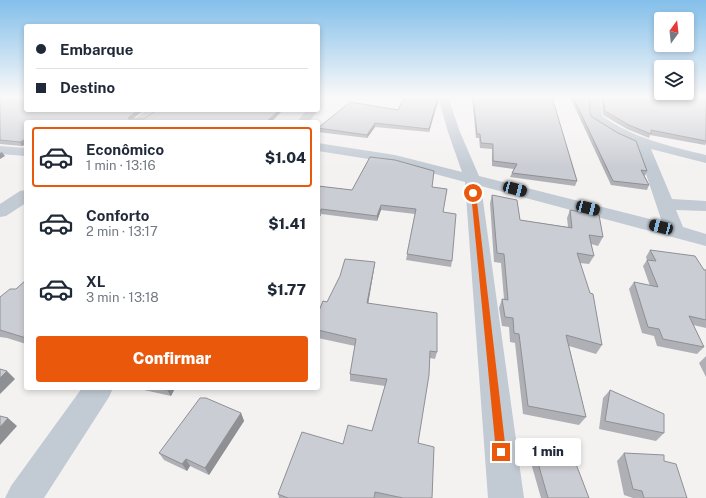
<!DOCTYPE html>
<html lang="pt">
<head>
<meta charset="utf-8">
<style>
  body { margin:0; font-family:"Public Sans",sans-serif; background:#f2f2f3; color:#1f2937; height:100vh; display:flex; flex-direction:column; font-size:15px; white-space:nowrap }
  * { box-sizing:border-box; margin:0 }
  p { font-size:13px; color:#747a83 }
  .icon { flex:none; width:22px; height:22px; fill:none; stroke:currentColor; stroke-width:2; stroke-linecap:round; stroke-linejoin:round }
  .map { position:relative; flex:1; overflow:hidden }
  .details { position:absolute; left:24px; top:120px; width:296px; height:270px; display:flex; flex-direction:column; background:#fff; border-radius:4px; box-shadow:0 2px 6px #0003 }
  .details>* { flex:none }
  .guide { position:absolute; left:24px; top:24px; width:296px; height:88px; border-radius:4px; box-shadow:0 2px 6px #0003; display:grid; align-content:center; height:88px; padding:0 12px; background:#fff }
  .needle { width:26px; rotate:15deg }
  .tools { position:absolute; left:654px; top:12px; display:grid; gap:8px }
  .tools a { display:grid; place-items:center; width:40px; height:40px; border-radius:4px; background:#fff; box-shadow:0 2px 6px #0003; font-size:20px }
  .end { position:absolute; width:18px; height:18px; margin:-9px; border:5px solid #ea580c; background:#fff; box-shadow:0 0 0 2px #fff }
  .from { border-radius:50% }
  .bubble { position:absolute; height:28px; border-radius:4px; background:#fff; box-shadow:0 2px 6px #0003; font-size:13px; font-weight:800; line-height:28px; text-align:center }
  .car { position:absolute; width:12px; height:24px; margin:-12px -6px; border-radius:5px; box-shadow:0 0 3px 1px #0007; background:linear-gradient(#222 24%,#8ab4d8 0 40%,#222 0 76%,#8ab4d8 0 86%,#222 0) }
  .guide b { display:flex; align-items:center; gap:14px; height:38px; font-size:15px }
  .guide b+b { border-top:1px solid #e0e1e3 }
  .guide i { width:10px; height:10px; background:#1f2937 }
  ul { padding:7px 0 0; list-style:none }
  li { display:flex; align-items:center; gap:12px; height:60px; margin:0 8px 6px; padding:0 4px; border:2px solid transparent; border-radius:4px }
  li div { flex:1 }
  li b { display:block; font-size:15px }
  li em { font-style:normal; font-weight:800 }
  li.selected { border-color:#ea580c }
  li>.icon { width:36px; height:36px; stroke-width:1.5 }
  .action { display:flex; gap:8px; margin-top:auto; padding:8px 12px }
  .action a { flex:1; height:46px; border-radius:4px; background:#ea580c; color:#fff; font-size:16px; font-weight:800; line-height:46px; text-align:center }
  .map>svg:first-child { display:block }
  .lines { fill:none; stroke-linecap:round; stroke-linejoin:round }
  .minor { fill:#c2cad3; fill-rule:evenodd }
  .wall { fill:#afb0b6 }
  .shaded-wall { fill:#8e9094 }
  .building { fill:#cbcdd4; stroke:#8e9094 }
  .route { fill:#ea580c }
</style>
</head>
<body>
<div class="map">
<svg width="706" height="498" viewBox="0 0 706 498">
  <rect width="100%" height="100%" fill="#f4f1f1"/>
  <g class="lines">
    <!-- minor -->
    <path class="minor" d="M438 97H448L460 132 479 176 662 222 636 144 617 136 592 120 590 117V97H600L602 116C633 138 669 146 706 155V163L651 149 672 199 706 201V211L676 210 683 227 706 234V246L481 186 524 498H488L465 182 394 163 318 151V143L395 155 462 172 448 132Z
      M147 110H161L145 122H131Z
      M306 110H318L309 122H297Z
      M0 146 26 148V156L0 154Z
      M26 190V203L6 216 0 217V204L20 191Z
      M82 388H113L109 397 44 498H5L11 486Z"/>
  </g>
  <!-- wall -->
  <path class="wall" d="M0 97 26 110H144L132 119H144L157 110H283L271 122H26V144L22 146 0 144Z
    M472 97H552L577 181 575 186 510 177 514 169 492 166V149L480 148 479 138H476Z
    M570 97H590V113L592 117 647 171 645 176 644 175 649 185 647 190 611 185Z
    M601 97H706V143L705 145 650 135 649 138 627 129 603 115Z
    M438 101 429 132 375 127 367 138 318 132V128Z
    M318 186 352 190 432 187 443 212 452 261 451 267 406 260 415 214 381 210 377 221 321 214V216H318Z
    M492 195 520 220 568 227 567 218 570 210 603 237 598 246 591 244 594 256 589 264 580 263 602 345 596 354 569 346 586 417 579 425 523 414 515 343 510 342 509 327 502 326 499 308 502 299H504L501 263 494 262 490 203Z
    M650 250 706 270V328L693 325 704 347 697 354 657 346 654 336 642 333 629 289 634 282 650 286 643 266 647 260 646 257Z
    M375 262 374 269 368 303 437 352 435 359 430 358 418 443 432 498H279L278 494 343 444 372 431 385 386 350 381V374L355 346 318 338V313L327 302Z
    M26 280V344L7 338 0 337V297L16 289Z
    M706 356V377L699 363Z
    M135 388H175L171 396Z
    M610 390 664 433 656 441 599 429 603 398Z
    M241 413 244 421 209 475 190 466 187 471 164 460 159 453Z
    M534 449 589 498H541L529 456Z
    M624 453 664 461 687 498H633L624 495 617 461Z"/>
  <!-- shaded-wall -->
  <path class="shaded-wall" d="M438 98V101L429 132V129Z
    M138 110H144L130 121 128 119 129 117Z
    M279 110H283L271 122H266Z
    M375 123V127L367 138V135Z
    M25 139 26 140V144L22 146 20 142Z
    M2 152 5 156 0 159V153Z
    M381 205V210L377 221V216Z
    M375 262 374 269 367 311V303Z
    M7 371 15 379 0 394V378Z
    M169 388H175L171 396 167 390Z
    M241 413 244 421 209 475 205 468Z
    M8 418 17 426 0 445V427Z
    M186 459 190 466 187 471 182 464Z"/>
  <!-- building -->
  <path class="building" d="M0 97H26V110H138L129 117 128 119H144L157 110H279L266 122H26V139L20 142 0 140Z
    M404 97H438L429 129 375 123 367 135 318 128 350 102 398 110Z
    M473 97H552L577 181 512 173 517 164 493 161V144L481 143 480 134H477Z
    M573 97H590V113L592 117 618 133 636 141 647 171 641 170 649 185 613 181Z
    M603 97H706V141L651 130V134L629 125 605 111Z
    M370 157 395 160 434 171 432 187 447 189 443 212 456 214 452 261 407 254 416 209 381 205 377 216 321 209V211H318V186L352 190Z
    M492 195 517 200 520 220 572 228 570 210 599 215 603 237 589 235 594 256 577 253 590 293 593 294 602 345 566 335 586 417 528 406 519 334 514 333 513 318 505 317 502 299 508 300 504 254 497 253Z
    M650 250 695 256 704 270H706V320L689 316 704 347 663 339 659 329 648 327 634 282 658 287 647 260 656 261Z
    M345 259 375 262 367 303 437 313V352L430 351 429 375 418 443 434 447 432 498H403L375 492 374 498H288L278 494 302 432 343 444 348 425 372 431 387 379 350 374 356 339 318 330V313L323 301 327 302 340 276Z
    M26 280V338L0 330V297L10 289H16Z
    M0 369 7 371 0 378Z
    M158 388H169L167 390Z
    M610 390 664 414V433L605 421Z
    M200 398H206L241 413 205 468 186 459 182 464 159 453Z
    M0 416 8 418 0 427Z
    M534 449 571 451 589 498H548Z
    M624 453 664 455V461L676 464 687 498H644L642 491 633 489Z"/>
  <!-- sky -->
  <linearGradient id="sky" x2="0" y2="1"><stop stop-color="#83bfea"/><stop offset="0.58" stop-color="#faf9f9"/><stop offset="1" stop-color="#faf9f9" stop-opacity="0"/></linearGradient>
  <rect width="706" height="167" fill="url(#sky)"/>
  <!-- route -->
  <path class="route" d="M473 191 476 193 506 452 505 456 501 457 497 456 496 452 471 193Z"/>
</svg>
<div class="tools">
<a><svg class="needle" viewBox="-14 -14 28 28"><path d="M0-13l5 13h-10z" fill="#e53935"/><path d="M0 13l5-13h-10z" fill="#747a83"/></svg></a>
<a><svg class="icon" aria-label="layers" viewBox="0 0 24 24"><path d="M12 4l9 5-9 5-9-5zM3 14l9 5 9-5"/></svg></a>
</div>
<i class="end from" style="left:473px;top:193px"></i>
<i class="end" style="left:501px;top:452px"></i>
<div class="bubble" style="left:515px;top:438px;width:66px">1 min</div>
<i class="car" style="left:515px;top:189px;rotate:105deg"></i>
<i class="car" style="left:588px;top:208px;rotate:105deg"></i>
<i class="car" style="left:661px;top:227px;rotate:285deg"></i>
<div class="guide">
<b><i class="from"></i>Embarque</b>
<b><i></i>Destino</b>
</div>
<section class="details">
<ul>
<li class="selected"><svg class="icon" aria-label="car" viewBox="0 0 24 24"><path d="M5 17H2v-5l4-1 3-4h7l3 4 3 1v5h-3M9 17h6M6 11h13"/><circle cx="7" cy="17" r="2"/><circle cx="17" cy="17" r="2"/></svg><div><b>Econômico</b><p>1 min · 13:16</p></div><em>$1.04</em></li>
<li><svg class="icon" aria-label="car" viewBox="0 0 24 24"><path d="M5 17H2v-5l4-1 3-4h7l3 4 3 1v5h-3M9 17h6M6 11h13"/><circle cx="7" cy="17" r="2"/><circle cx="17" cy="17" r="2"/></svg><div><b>Conforto</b><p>2 min · 13:17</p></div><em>$1.41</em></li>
<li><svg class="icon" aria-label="car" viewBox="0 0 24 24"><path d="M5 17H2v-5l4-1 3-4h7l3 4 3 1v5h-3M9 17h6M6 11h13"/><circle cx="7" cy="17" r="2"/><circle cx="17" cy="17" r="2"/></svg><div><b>XL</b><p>3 min · 13:18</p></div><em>$1.77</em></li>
</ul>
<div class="action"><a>Confirmar</a></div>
</section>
</div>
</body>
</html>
